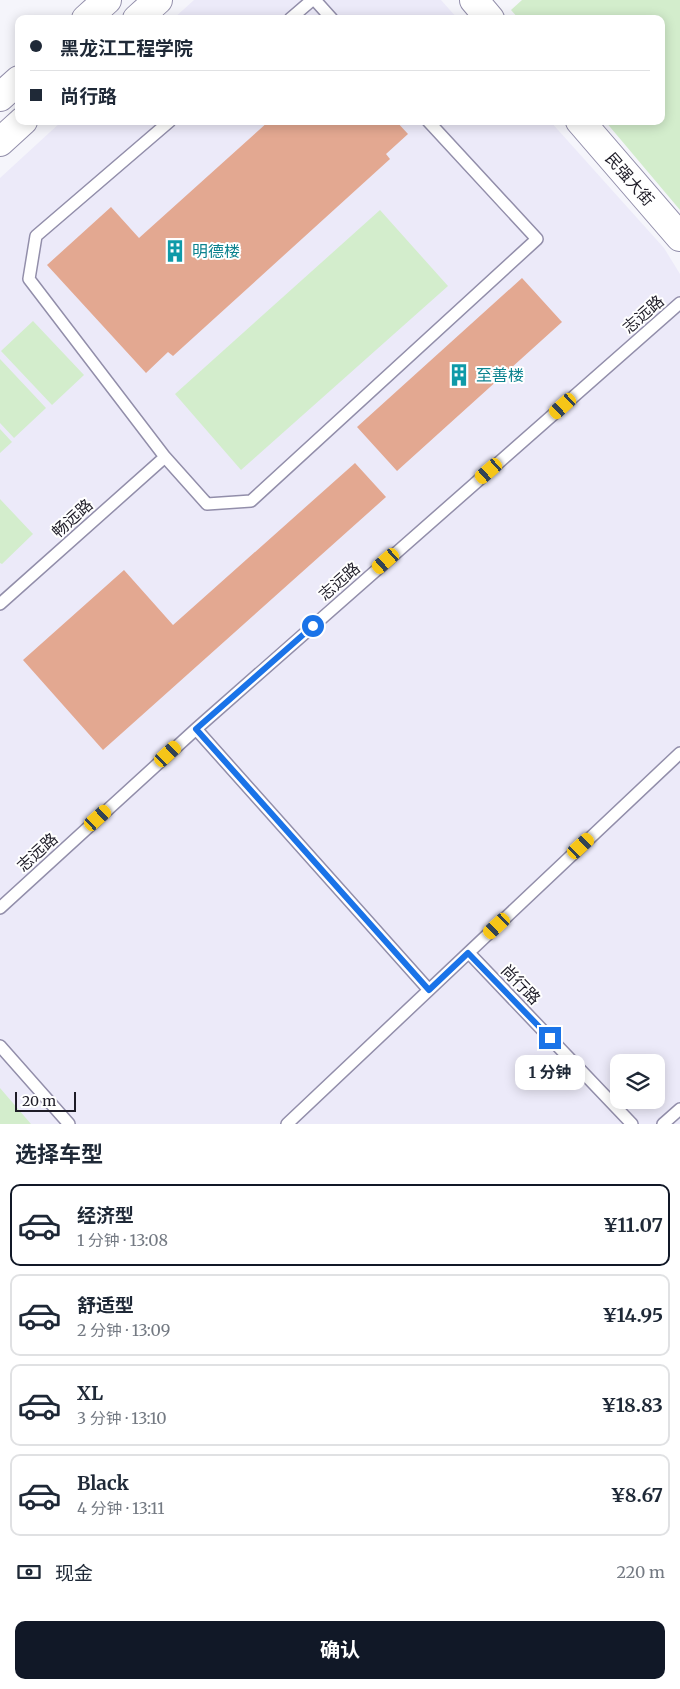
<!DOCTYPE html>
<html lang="zh">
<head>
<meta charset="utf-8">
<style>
  body { margin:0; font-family:Merriweather,"Noto Sans SC",serif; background:#f6f6f7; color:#1f2937; height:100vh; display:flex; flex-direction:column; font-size:19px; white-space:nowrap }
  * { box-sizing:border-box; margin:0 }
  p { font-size:16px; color:#747a83 }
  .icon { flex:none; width:28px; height:28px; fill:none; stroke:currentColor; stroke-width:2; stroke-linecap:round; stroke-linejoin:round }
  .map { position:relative; height:1124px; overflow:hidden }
  .sheet { display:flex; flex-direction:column; background:#fff; flex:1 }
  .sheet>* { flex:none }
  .guide { position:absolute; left:15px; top:15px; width:650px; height:110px; border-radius:10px; box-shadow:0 2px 12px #0003; display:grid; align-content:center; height:110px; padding:0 15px; background:#fff }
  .buttons { position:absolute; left:610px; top:1054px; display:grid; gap:10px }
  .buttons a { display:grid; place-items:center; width:55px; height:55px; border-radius:10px; background:#fff; box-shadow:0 2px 12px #0003; font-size:25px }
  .scale { position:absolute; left:15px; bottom:12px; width:61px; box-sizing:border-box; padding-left:5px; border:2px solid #1e1c27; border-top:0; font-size:14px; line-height:18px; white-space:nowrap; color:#1e1c27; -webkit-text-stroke:4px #fff; paint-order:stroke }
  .end { position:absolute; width:22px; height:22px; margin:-11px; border:6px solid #1a73e8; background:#fff; box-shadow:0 0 0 2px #fff }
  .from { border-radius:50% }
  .bubble { position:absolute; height:35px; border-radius:10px; background:#fff; box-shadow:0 2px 12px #0003; font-size:16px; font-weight:700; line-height:35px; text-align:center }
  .car { position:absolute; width:15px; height:30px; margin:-15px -8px; border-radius:6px; box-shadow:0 0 4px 1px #0007; background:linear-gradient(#f5c518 24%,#345 0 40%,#f5c518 0 76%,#345 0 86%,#f5c518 0) }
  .guide b { display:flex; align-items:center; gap:18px; height:48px; font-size:19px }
  .guide b+b { border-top:1px solid #e0e1e3 }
  .guide i { width:12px; height:12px; background:#1f2937 }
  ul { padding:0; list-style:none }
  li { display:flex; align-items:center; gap:15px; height:82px; margin:0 10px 8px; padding:0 5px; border:2px solid #e0e1e3; border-radius:10px }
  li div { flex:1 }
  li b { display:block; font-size:19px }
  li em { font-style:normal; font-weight:700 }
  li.on { border-color:#111827 }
  li>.icon { width:45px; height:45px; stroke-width:1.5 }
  h2 { padding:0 15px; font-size:22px; line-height:60px }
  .pay { display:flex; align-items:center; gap:12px; height:55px; padding:0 15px; font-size:19px }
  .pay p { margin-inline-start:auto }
  .cta { display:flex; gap:10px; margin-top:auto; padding:10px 15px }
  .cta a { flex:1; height:58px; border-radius:10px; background:#111827; color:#fff; font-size:20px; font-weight:700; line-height:58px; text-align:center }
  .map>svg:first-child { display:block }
  .built { fill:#eceaf9; fill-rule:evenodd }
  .green { fill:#d3edcc }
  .building { fill:#e3a891 }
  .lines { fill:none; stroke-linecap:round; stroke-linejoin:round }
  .service-casing { stroke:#928eaa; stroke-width:14 }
  .tertiary-casing { stroke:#928eaa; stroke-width:30 }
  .trunk-casing { stroke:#928eaa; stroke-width:30 }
  .service { stroke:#fff; stroke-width:11 }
  .tertiary { stroke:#fff; stroke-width:28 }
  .trunk { stroke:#fff; stroke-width:28 }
  .route { stroke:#1a73e8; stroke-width:6 }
  .labels { text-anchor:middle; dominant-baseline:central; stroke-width:4; stroke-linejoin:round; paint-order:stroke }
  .street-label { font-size:16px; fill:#1e1c27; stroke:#fff }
  .culture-label { font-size:16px; fill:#0d838f; stroke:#fff; text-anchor:start }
</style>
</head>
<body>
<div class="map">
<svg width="680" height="1124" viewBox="0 0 680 1124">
  <rect width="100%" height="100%" fill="#f5f5fb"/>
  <!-- built -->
  <path class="built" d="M194 0H441L458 19H173Z
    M62 121H550L664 248 680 274V1124H0V178ZM619 1062H656V1100H619Z"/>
  <!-- green -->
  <path class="green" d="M522 0H680V210L605 121H661V19H519L511 10Z
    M380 210 448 286 241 470 175 394Z
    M33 321 84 375 52 405 1 351Z
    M0 359 46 408 14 438 0 423Z
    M0 429 12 442 0 453Z
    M0 499 33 534 2 564 0 563Z
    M0 1088 31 1124H0Z"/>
  <!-- building -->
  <path class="building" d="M269 121H396L408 134 386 154 390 159 173 356 168 352 146 373 47 265 111 207 139 238Z
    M522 278 562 322 397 471 357 427Z
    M355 463 386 497 103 750 23 660 124 570 173 625Z"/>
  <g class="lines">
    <defs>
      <path id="service" d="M315 0 332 19
        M290 19 312 0
        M170 121 36 236 29 279 165 457 207 504 251 501 537 239 428 121
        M0 604 165 457
        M196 729 429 990
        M0 908 196 729 680 303
        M469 953 632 1124
        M0 1046 69 1124
        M287 1124 680 753
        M663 1124 680 1109"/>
      <path id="tertiary" d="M474 0 490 19
        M580 121 680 237"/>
      <path id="trunk" d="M86 19 107 0
        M137 19 158 0
        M0 97 19 80
        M0 142 23 121"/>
    </defs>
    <!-- service casing -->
    <use href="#service" class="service-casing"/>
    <!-- tertiary casing -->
    <use href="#tertiary" class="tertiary-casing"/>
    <!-- trunk casing -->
    <use href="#trunk" class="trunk-casing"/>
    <!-- service -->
    <use href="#service" class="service"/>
    <!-- tertiary -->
    <use href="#tertiary" class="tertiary"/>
    <!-- trunk -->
    <use href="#trunk" class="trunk"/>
  </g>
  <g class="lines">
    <!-- route -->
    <path class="route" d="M313 626 196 729 429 990 468 953 550 1038"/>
  </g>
  <!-- icons -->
  <defs>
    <symbol id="building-bare" viewBox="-9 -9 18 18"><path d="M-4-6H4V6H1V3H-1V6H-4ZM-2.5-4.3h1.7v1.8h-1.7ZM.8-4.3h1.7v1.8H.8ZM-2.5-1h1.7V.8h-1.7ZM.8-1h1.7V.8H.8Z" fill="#0f9aa8" stroke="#fff" stroke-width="2.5" paint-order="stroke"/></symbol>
  </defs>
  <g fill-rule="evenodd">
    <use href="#building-bare" x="159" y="235" width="32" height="32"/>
    <use href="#building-bare" x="443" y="359" width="32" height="32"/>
  </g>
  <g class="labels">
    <!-- street labels -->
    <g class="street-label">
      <text transform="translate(630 179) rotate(49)">民强大街</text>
      <text transform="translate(643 314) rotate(-41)">志远路</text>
      <text transform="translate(72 518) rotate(-42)">畅远路</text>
      <text transform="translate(339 581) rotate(-41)">志远路</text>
      <text transform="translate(37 852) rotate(-42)">志远路</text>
      <text transform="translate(521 984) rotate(46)">尚行路</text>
    </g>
    <!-- culture labels -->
    <g class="culture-label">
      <text x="192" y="251">明德楼</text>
      <text x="476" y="375">至善楼</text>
    </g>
  </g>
</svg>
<div class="buttons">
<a><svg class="icon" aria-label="layers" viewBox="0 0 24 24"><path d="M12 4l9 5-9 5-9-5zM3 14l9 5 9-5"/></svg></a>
</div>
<div class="scale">20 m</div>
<i class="end from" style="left:313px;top:626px"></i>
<i class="end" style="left:550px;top:1038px"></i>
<div class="bubble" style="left:515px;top:1055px;width:70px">1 分钟</div>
<i class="car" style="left:563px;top:406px;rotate:228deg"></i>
<i class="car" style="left:489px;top:471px;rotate:229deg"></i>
<i class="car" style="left:386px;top:561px;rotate:229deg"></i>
<i class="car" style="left:168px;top:754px;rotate:47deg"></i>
<i class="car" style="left:98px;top:818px;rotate:48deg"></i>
<i class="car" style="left:581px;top:846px;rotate:47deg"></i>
<i class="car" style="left:497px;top:926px;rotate:227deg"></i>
<div class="guide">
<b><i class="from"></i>黑龙江工程学院</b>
<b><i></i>尚行路</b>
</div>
</div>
<section class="sheet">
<h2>选择车型</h2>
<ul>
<li class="on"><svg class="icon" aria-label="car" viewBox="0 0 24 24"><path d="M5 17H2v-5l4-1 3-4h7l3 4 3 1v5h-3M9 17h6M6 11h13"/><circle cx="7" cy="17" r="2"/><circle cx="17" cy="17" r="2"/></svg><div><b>经济型</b><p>1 分钟 · 13:08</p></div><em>¥11.07</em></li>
<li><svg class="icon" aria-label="car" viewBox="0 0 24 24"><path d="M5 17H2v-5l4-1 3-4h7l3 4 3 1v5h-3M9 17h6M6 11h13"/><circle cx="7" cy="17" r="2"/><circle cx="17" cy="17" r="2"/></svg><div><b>舒适型</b><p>2 分钟 · 13:09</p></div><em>¥14.95</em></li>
<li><svg class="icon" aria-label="car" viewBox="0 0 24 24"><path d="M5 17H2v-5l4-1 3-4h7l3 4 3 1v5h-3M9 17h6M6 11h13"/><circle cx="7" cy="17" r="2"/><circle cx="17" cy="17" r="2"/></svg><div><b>XL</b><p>3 分钟 · 13:10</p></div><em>¥18.83</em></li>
<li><svg class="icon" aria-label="car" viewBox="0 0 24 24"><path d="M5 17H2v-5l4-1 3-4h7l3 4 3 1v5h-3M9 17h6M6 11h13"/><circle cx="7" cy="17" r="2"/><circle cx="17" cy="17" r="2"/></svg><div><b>Black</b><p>4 分钟 · 13:11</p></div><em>¥8.67</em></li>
</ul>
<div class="pay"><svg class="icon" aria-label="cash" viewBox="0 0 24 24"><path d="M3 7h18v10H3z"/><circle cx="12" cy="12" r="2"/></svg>现金<p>220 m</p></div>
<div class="cta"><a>确认</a></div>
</section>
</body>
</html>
